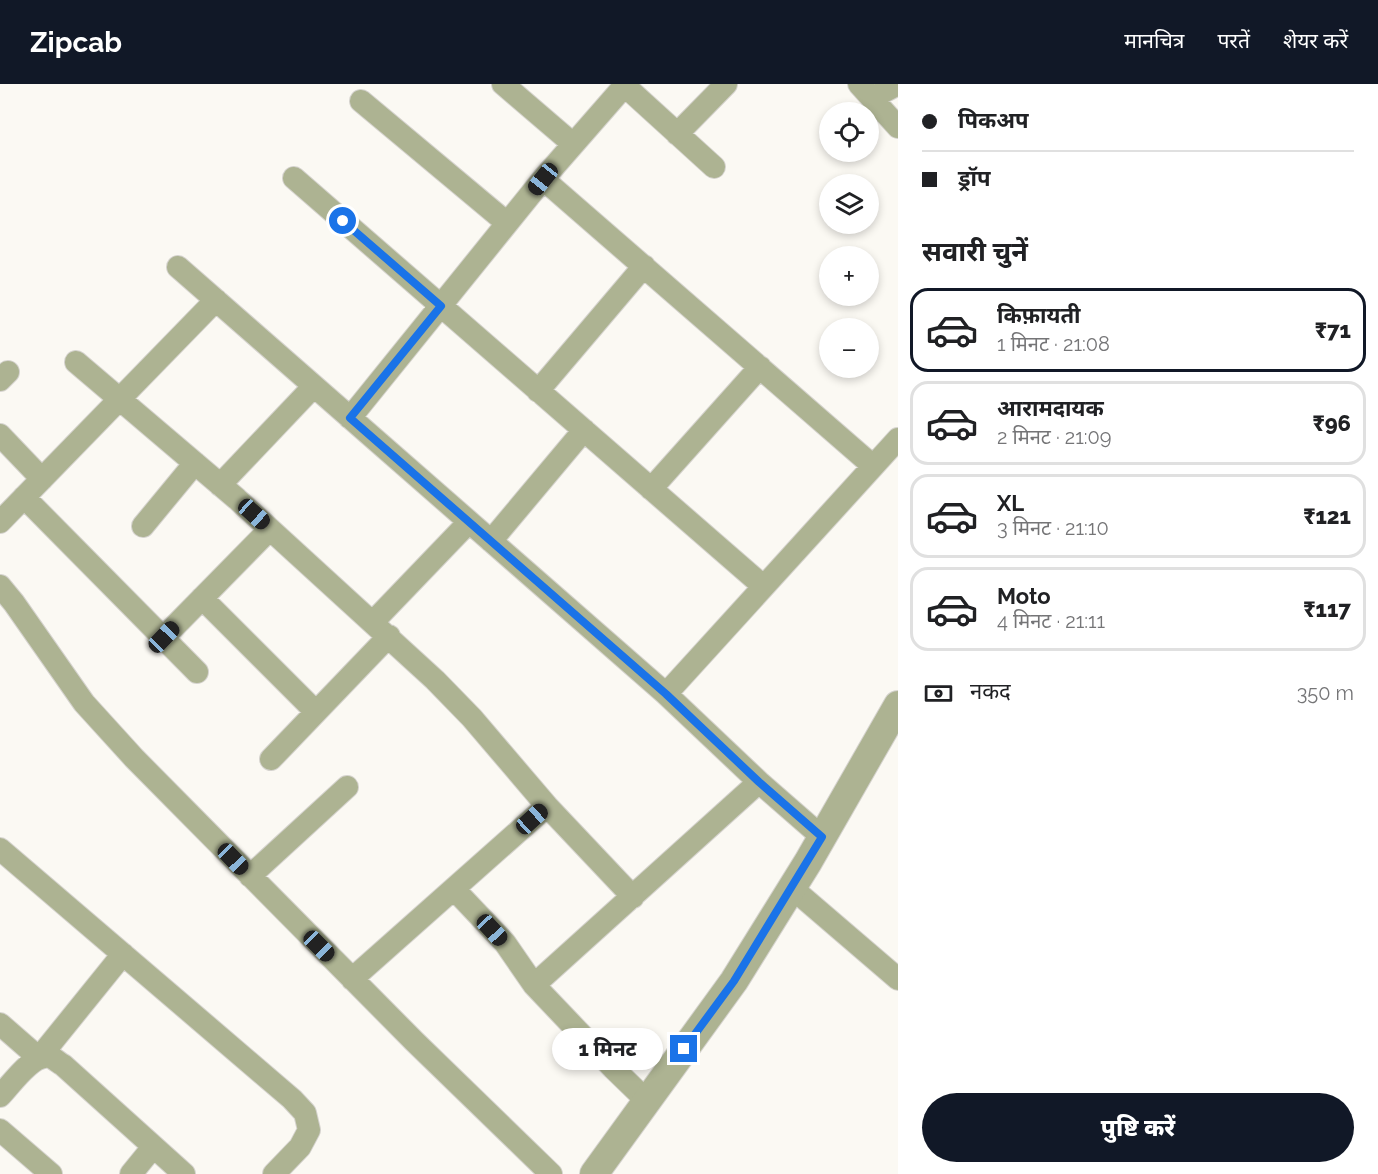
<!DOCTYPE html>
<html lang="hi">
<head>
<meta charset="utf-8">
<style>
  body { margin:0; font-family:Raleway,"Noto Sans Devanagari",sans-serif; background:#f6f6f6; color:#202124; height:100vh; display:flex; flex-direction:column; font-size:22px; white-space:nowrap }
  * { box-sizing:border-box; margin:0 }
  p { font-size:20px; color:#757577 }
  .icon { flex:none; width:33px; height:33px; fill:none; stroke:currentColor; stroke-width:2; stroke-linecap:round; stroke-linejoin:round }
  .map { position:relative; flex:1; overflow:hidden }
  .details { display:flex; flex-direction:column; background:#fff; width:480px }
  .details>* { flex:none }
  .top-card { display:grid; align-content:center; height:132px; padding:0 24px; background:#fff }
  .buttons { position:absolute; left:819px; top:18px; display:grid; gap:12px }
  .buttons a { display:grid; place-items:center; width:60px; height:60px; border-radius:50%; background:#fff; box-shadow:0 3px 9px #0003; font-size:30px }
  .end { position:absolute; width:27px; height:27px; margin:-14px; border:8px solid #1a73e8; background:#fff; box-shadow:0 0 0 3px #fff }
  .from { border-radius:50% }
  .bubble { position:absolute; height:42px; border-radius:21px; background:#fff; box-shadow:0 3px 9px #0003; font-size:20px; font-weight:800; line-height:42px; text-align:center }
  .car { position:absolute; width:18px; height:36px; margin:-18px -9px; border-radius:8px; box-shadow:0 0 4px 2px #0007; background:linear-gradient(#222 24%,#8ab4d8 0 40%,#222 0 76%,#8ab4d8 0 86%,#222 0) }
  .top-card b { display:flex; align-items:center; gap:21px; height:57px; font-size:22px }
  .top-card b+b { border-top:2px solid #e0e0e0 }
  .top-card i { width:15px; height:15px; background:#202124 }
  ul { padding:0; list-style:none }
  li { display:flex; align-items:center; gap:18px; height:84px; margin:0 12px 9px; padding:0 12px; border:3px solid #e0e0e0; border-radius:18px }
  li div { flex:1 }
  li b { display:block; font-size:22px }
  li em { font-style:normal; font-weight:800 }
  li.on { border-color:#111827 }
  li>.icon { width:54px; height:54px; stroke-width:1.5 }
  h2 { padding:0 24px; font-size:27px; line-height:72px }
  .pay { display:flex; align-items:center; gap:15px; height:66px; padding:0 24px; font-size:22px }
  .pay p { margin-inline-start:auto }
  .button { display:flex; gap:12px; margin-top:auto; padding:12px 24px }
  .button a { flex:1; height:69px; border-radius:36px; background:#111827; color:#fff; font-size:24px; font-weight:800; line-height:69px; text-align:center }
  header { display:flex; align-items:center; gap:36px; box-sizing:border-box; height:84px; padding:0 30px; background:#111827; color:#fff }
  header strong { font-size:28px }
  nav { display:flex; gap:33px; margin-inline-start:auto; font-size:21px }
  main { display:flex; flex:1; min-height:0 }
  .map>svg:first-child { display:block }
  .lines { fill:none; stroke-linecap:round; stroke-linejoin:round }
  .minor-casing { stroke:#d5d3ce; stroke-width:24 }
  .tertiary-casing { stroke:#d5d3ce; stroke-width:30 }
  .minor { stroke:#adb392; stroke-width:22 }
  .tertiary { stroke:#adb392; stroke-width:28 }
  .route { stroke:#1a73e8; stroke-width:8 }
</style>
</head>
<body>
<header>
<strong>Zipcab</strong>
<nav><a>मानचित्र</a><a>परतें</a><a>शेयर करें</a></nav>
</header>
<main>
<div class="map">
<svg width="898" height="1090" viewBox="0 0 898 1090">
  <rect width="100%" height="100%" fill="#fbf9f3"/>
  <g class="lines">
    <defs>
      <path id="minor" d="M503 0 573 60
        M859 0 898 43
        M625 2 714 83
        M872 14 898 0
        M361 17 507 139
        M677 50 726 0
        M294 94 763 502
        M543 95 873 382
        M178 183 666 610 759 698 822 753
        M76 278 237 415 435 596 472 634 547 722 633 813
        M0 296 8 288
        M538 307 644 182
        M350 334 543 95 626 0
        M0 351 42 395
        M220 401 314 302
        M651 405 760 283
        M24 413 197 588
        M0 438 216 216
        M143 442 195 379
        M491 457 584 346
        M0 502 14 519 84 619 134 674 414 957 551 1090
        M202 514 316 628
        M373 538 469 438
        M164 553 270 445
        M666 610 898 355
        M271 675 389 552
        M0 765 292 1015 305 1029 309 1046 300 1063 274 1090
        M250 792 347 703
        M792 804 898 895
        M454 805 505 859 534 901 613 984 646 1016
        M352 895 547 722
        M534 901 759 698
        M0 940 39 974 123 870
        M0 1012C11 1001 32 969 50 973 54 974 59 979 63 981L184 1090
        M0 1046 51 1090
        M131 1090 153 1063"/>
      <path id="tertiary" d="M594 1090 734 897 808 778 898 621"/>
    </defs>
    <!-- minor casing -->
    <use href="#minor" class="minor-casing"/>
    <!-- tertiary casing -->
    <use href="#tertiary" class="tertiary-casing"/>
    <!-- minor -->
    <use href="#minor" class="minor"/>
    <!-- tertiary -->
    <use href="#tertiary" class="tertiary"/>
  </g>
  <g class="lines">
    <!-- route -->
    <path class="route" d="M343 137 441 222 350 334 666 610 759 698 822 753 734 897 684 965"/>
  </g>
</svg>
<div class="buttons">
<a><svg class="icon" aria-label="locate" viewBox="0 0 24 24"><circle cx="12" cy="12" r="6"/><path d="M12 2v4M12 18v4M2 12h4M18 12h4"/></svg></a>
<a><svg class="icon" aria-label="layers" viewBox="0 0 24 24"><path d="M12 4l9 5-9 5-9-5zM3 14l9 5 9-5"/></svg></a>
<a>+</a>
<a>−</a>
</div>
<i class="end from" style="left:343px;top:137px"></i>
<i class="end" style="left:684px;top:965px"></i>
<div class="bubble" style="left:552px;top:944px;width:111px">1 मिनट</div>
<i class="car" style="left:543px;top:95px;rotate:219deg"></i>
<i class="car" style="left:254px;top:430px;rotate:132deg"></i>
<i class="car" style="left:164px;top:553px;rotate:44deg"></i>
<i class="car" style="left:532px;top:735px;rotate:48deg"></i>
<i class="car" style="left:233px;top:775px;rotate:136deg"></i>
<i class="car" style="left:492px;top:846px;rotate:137deg"></i>
<i class="car" style="left:319px;top:862px;rotate:135deg"></i>
</div>
<section class="details">
<div class="top-card">
<b><i class="from"></i>पिकअप</b>
<b><i></i>ड्रॉप</b>
</div>
<h2>सवारी चुनें</h2>
<ul>
<li class="on"><svg class="icon" aria-label="car" viewBox="0 0 24 24"><path d="M5 17H2v-5l4-1 3-4h7l3 4 3 1v5h-3M9 17h6M6 11h13"/><circle cx="7" cy="17" r="2"/><circle cx="17" cy="17" r="2"/></svg><div><b>किफ़ायती</b><p>1 मिनट · 21:08</p></div><em>₹71</em></li>
<li><svg class="icon" aria-label="car" viewBox="0 0 24 24"><path d="M5 17H2v-5l4-1 3-4h7l3 4 3 1v5h-3M9 17h6M6 11h13"/><circle cx="7" cy="17" r="2"/><circle cx="17" cy="17" r="2"/></svg><div><b>आरामदायक</b><p>2 मिनट · 21:09</p></div><em>₹96</em></li>
<li><svg class="icon" aria-label="car" viewBox="0 0 24 24"><path d="M5 17H2v-5l4-1 3-4h7l3 4 3 1v5h-3M9 17h6M6 11h13"/><circle cx="7" cy="17" r="2"/><circle cx="17" cy="17" r="2"/></svg><div><b>XL</b><p>3 मिनट · 21:10</p></div><em>₹121</em></li>
<li><svg class="icon" aria-label="car" viewBox="0 0 24 24"><path d="M5 17H2v-5l4-1 3-4h7l3 4 3 1v5h-3M9 17h6M6 11h13"/><circle cx="7" cy="17" r="2"/><circle cx="17" cy="17" r="2"/></svg><div><b>Moto</b><p>4 मिनट · 21:11</p></div><em>₹117</em></li>
</ul>
<div class="pay"><svg class="icon" aria-label="cash" viewBox="0 0 24 24"><path d="M3 7h18v10H3z"/><circle cx="12" cy="12" r="2"/></svg>नकद<p>350 m</p></div>
<div class="button"><a>पुष्टि करें</a></div>
</section>
</main>
</body>
</html>
